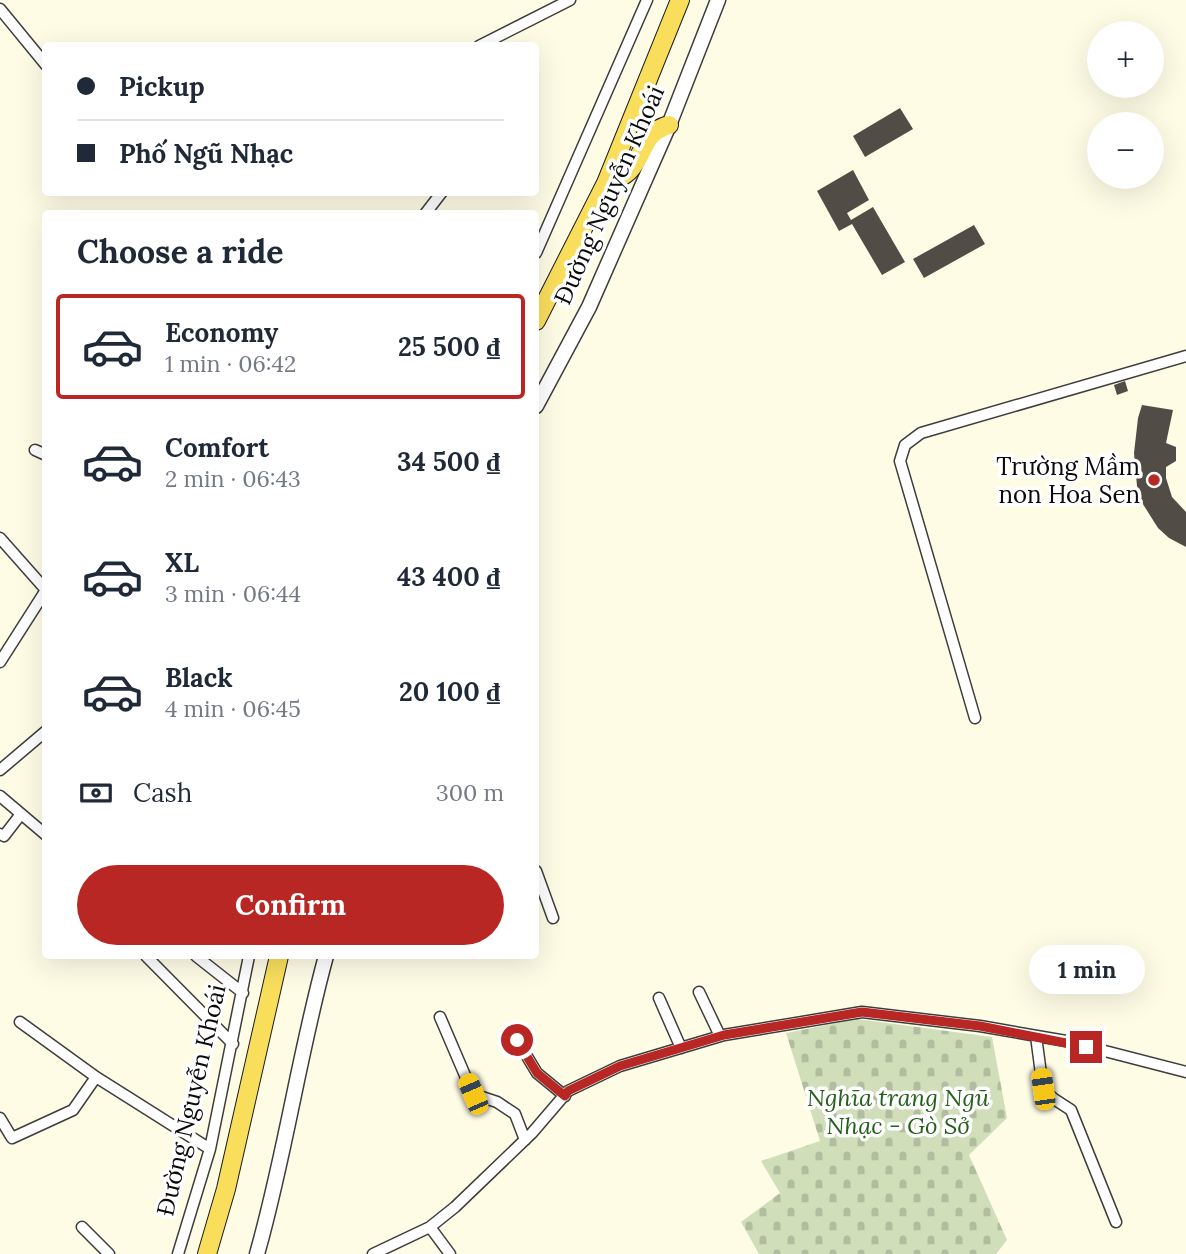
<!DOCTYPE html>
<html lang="en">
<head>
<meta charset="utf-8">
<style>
  body { margin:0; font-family:Lora,serif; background:#f2f2f3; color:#1f2937; height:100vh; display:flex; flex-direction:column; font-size:26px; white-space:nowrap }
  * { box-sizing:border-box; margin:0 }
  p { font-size:23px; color:#747a83 }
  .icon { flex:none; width:38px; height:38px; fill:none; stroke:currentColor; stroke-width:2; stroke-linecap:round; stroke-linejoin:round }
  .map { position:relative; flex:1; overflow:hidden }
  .side { position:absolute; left:42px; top:210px; width:497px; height:749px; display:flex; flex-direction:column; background:#fff; border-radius:7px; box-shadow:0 7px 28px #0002 }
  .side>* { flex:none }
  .guide { position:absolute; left:42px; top:42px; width:497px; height:154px; border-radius:7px; box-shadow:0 7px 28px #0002; display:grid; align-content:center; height:154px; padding:0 35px; background:#fff }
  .fabs { position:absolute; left:1087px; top:21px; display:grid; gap:14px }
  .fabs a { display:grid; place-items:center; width:77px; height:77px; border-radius:50%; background:#fff; box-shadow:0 7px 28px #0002; font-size:35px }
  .end { position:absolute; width:32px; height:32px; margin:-16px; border:9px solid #b82723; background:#fff; box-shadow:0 0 0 4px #fff }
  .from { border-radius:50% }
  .bubble { position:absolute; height:49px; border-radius:24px; background:#fff; box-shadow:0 7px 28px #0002; font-size:23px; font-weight:700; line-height:49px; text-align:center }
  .car { position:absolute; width:21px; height:42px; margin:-21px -10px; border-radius:9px; box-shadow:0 0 5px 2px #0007; background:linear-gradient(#f5c518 24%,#345 0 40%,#f5c518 0 76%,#345 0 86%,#f5c518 0) }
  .guide b { display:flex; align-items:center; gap:24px; height:66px; font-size:26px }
  .guide b+b { border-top:2px solid #e0e1e3 }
  .guide i { width:18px; height:18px; background:#1f2937 }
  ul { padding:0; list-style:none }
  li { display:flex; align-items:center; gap:21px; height:105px; margin:0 14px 10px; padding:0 21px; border:4px solid transparent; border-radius:7px }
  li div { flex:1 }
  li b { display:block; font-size:26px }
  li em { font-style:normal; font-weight:700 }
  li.on { border-color:#b82723 }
  li>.icon { width:63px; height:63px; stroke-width:1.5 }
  h2 { padding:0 35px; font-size:32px; line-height:84px }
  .pay { display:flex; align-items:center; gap:18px; height:77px; padding:0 35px; font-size:26px }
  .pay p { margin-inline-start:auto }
  .button { display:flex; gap:14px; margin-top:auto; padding:14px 35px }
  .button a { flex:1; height:80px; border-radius:42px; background:#b82723; color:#fff; font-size:28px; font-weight:700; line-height:80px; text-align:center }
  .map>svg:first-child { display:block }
  .cemetery { fill:url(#cemetery-stones) }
  .building { fill:#524c46 }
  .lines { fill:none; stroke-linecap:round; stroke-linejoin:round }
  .minor-casing { stroke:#3d3d3d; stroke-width:13 }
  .tertiary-casing { stroke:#3d3d3d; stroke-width:17 }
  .primary-casing { stroke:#1b1b1b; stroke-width:20 }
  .minor { stroke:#fff; stroke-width:10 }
  .tertiary { stroke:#fff; stroke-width:14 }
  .primary { stroke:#f9de5c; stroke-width:18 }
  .route { stroke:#b82723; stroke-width:9 }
  .poi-dot { fill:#b82723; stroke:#fff; stroke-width:2.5 }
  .labels { text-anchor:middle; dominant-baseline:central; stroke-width:7; stroke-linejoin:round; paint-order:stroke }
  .street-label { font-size:24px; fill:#0a0a0a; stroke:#fff }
  .poi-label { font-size:24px; fill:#0a0a0a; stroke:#fff; text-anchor:end }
  .park-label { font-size:24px; font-style:italic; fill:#25601b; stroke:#fff }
</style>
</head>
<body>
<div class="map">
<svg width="1186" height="1254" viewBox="0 0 1186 1254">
  <defs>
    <pattern id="cemetery-stones" width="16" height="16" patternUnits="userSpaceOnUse" patternTransform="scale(1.75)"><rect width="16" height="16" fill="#d0deba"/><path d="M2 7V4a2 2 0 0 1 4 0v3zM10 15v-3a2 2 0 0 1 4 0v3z" fill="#b1bd9f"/></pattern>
  </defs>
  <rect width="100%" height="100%" fill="#fffce6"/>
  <!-- cemetery -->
  <path class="cemetery" d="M857 1019 992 1037 1007 1118 969 1155 1007 1240 996 1254H759L741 1222 780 1193 761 1161 820 1141 786 1033Z"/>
  <!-- building -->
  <path class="building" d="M900 108 913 129 865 157 853 136Z
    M853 170 869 200 847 213 851 220 873 207 905 262 882 275 852 224 839 231 817 191Z
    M974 225 985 244 924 278 913 259Z
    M1125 381 1128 391 1117 395 1114 385Z
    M1142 405 1173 410 1166 443 1176 447V461L1166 467V478L1172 497 1186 512V547L1169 538 1158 528 1141 501 1137 486 1134 453 1138 418Z"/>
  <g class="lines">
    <defs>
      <path id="minor" d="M0 9 46 65
        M479 46 570 0
        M425 214 442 192
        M536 253 647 0
        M35 450 46 455
        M0 538 46 590
        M0 662 46 590
        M975 718 900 461 905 445 921 433 1186 356
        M0 770 46 731
        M0 796 46 835
        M0 834 4 836 21 814
        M536 871 553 918
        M146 956 233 1044
        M196 956 243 993
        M699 992 720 1036
        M659 998 681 1048
        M440 1017 473 1094 497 1102 515 1114 525 1140
        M20 1022 96 1077 210 1149
        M1036 1036 1043 1089 1054 1099 1071 1110 1116 1222
        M517 1040 537 1073 565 1096
        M0 1118 12 1138 73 1110 96 1077
        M82 1227 109 1254
        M430 1227 450 1254
        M178 1254 210 1149 249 956
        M373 1254 430 1227 455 1207 532 1133 568 1091 620 1066 724 1035 862 1012 980 1026 1066 1041 1186 1072"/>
      <path id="tertiary" d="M536 406 589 307 669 125 718 0
        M257 1254C285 1156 299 1054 326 956"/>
      <path id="primary" d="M606 183C614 180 624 177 630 170 645 153 643 132 669 125
        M536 321 606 183 680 0
        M207 1254 226 1189 279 956"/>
    </defs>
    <!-- minor casing -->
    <use href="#minor" class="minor-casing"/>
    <!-- tertiary casing -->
    <use href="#tertiary" class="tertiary-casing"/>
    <!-- primary casing -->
    <use href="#primary" class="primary-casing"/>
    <!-- minor -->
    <use href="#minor" class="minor"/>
    <!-- tertiary -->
    <use href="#tertiary" class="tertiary"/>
    <!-- primary -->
    <use href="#primary" class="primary"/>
  </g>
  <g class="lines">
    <!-- route -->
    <path class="route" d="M517 1040 537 1073 565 1096 568 1091 620 1066 724 1035 862 1012 980 1026 1086 1047"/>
  </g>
  <!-- markers -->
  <circle class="poi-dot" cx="1154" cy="480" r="7"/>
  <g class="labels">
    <!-- street labels -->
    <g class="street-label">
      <text transform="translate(609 195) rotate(-66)">Đường Nguyễn Khoái</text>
      <text transform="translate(191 1100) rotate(-77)">Đường Nguyễn Khoái</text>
    </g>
    <!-- poi labels -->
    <g class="poi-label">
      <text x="1140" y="466">Trường Mầm<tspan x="1140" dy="28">non Hoa Sen</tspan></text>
    </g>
    <!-- park labels -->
    <g class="park-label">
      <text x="898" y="1097">Nghĩa trang Ngũ<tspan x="898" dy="28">Nhạc - Gò Sở</tspan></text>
    </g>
  </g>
</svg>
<div class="fabs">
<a>+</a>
<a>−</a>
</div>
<i class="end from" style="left:517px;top:1040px"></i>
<i class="end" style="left:1086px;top:1047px"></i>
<div class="bubble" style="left:1029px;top:945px;width:116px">1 min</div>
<i class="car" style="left:1043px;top:1089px;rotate:352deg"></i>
<i class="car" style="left:473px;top:1094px;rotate:337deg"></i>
<div class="guide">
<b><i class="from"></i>Pickup</b>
<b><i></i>Phố Ngũ Nhạc</b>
</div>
<section class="side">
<h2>Choose a ride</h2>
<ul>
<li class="on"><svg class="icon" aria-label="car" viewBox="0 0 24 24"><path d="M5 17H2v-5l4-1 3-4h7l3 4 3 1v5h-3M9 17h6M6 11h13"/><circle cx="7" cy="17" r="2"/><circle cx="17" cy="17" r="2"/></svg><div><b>Economy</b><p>1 min · 06:42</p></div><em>25 500 ₫</em></li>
<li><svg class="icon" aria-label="car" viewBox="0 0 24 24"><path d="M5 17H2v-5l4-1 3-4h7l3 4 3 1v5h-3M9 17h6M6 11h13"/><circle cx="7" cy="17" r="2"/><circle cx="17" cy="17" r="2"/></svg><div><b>Comfort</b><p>2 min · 06:43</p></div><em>34 500 ₫</em></li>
<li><svg class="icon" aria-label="car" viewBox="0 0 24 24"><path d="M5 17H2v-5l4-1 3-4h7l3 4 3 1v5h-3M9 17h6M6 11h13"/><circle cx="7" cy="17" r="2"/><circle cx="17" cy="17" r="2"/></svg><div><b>XL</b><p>3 min · 06:44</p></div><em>43 400 ₫</em></li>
<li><svg class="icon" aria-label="car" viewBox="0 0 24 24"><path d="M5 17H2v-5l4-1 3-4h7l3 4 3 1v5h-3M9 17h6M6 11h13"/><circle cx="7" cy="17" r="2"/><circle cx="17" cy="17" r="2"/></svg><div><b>Black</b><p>4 min · 06:45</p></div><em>20 100 ₫</em></li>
</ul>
<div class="pay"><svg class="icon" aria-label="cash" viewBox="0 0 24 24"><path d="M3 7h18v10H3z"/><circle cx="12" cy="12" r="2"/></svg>Cash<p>300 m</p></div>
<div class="button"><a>Confirm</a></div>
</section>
</div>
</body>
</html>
